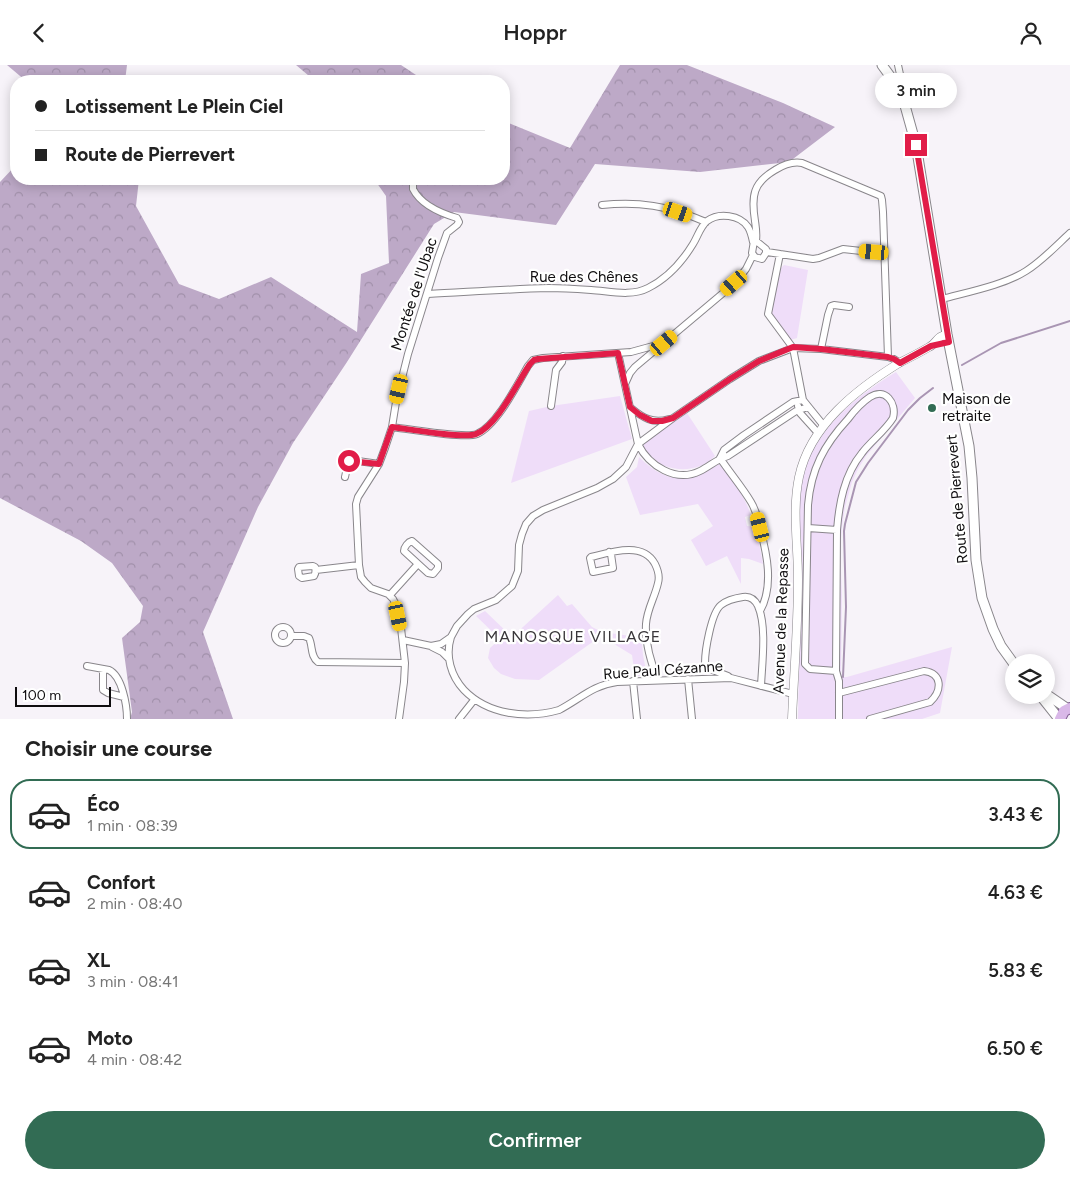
<!DOCTYPE html>
<html lang="fr">
<head>
<meta charset="utf-8">
<style>
  body { margin:0; font-family:Figtree,sans-serif; background:#f2f2f2; color:#222; height:100vh; display:flex; flex-direction:column; font-size:19px; white-space:nowrap }
  * { box-sizing:border-box; margin:0 }
  p { font-size:16px; color:#767676 }
  .icon { flex:none; width:28px; height:28px; fill:none; stroke:currentColor; stroke-width:2; stroke-linecap:round; stroke-linejoin:round }
  .map { position:relative; height:654px; overflow:hidden }
  .details { display:flex; flex-direction:column; background:#fff; flex:1 }
  .details>* { flex:none }
  .hud { position:absolute; left:10px; top:10px; width:500px; height:110px; border-radius:20px; box-shadow:0 2px 12px #0003; display:grid; align-content:center; height:110px; padding:0 25px; background:#fff }
  .buttons { position:absolute; left:1005px; top:589px; display:grid; gap:10px }
  .buttons a { display:grid; place-items:center; width:50px; height:50px; border-radius:50%; background:#fff; box-shadow:0 2px 12px #0003; font-size:25px }
  .scale { position:absolute; left:15px; bottom:12px; width:96px; box-sizing:border-box; padding-left:5px; border:2px solid #0f0d0f; border-top:0; font-size:14px; line-height:18px; white-space:nowrap; color:#0f0d0f; -webkit-text-stroke:4px #fff; paint-order:stroke }
  .end { position:absolute; width:22px; height:22px; margin:-11px; border:6px solid #e11d48; background:#fff; box-shadow:0 0 0 2px #fff }
  .from { border-radius:50% }
  .bubble { position:absolute; height:35px; border-radius:18px; background:#fff; box-shadow:0 2px 12px #0003; font-size:16px; font-weight:600; line-height:35px; text-align:center }
  .car { position:absolute; width:15px; height:30px; margin:-15px -8px; border-radius:6px; box-shadow:0 0 4px 1px #0007; background:linear-gradient(#f5c518 24%,#345 0 40%,#f5c518 0 76%,#345 0 86%,#f5c518 0) }
  .hud b { display:flex; align-items:center; gap:18px; height:48px; font-size:19px }
  .hud b+b { border-top:1px solid #e0e0e0 }
  .hud i { width:12px; height:12px; background:#222 }
  ul { padding:0; list-style:none }
  li { display:flex; align-items:center; gap:15px; height:70px; margin:0 10px 8px; padding:0 15px; border:2px solid transparent; border-radius:20px }
  li div { flex:1 }
  li b { display:block; font-size:19px }
  li em { font-style:normal; font-weight:600 }
  li.current { border-color:#326c54 }
  li>.icon { width:45px; height:45px; stroke-width:1.5 }
  h2 { padding:0 25px; font-size:22px; line-height:60px }
  .action { display:flex; gap:10px; margin-top:auto; padding:10px 25px }
  .action a { flex:1; height:58px; border-radius:30px; background:#326c54; color:#fff; font-size:20px; font-weight:600; line-height:58px; text-align:center }
  header { display:flex; justify-content:space-between; align-items:center; height:65px; padding:0 25px; background:#fff; font-size:22px; font-weight:600 }
  .map>svg:first-child { display:block }
  .green { fill:#efddf9 }
  .forest { fill:url(#forest-crowns) }
  .lines { fill:none; stroke-linecap:round; stroke-linejoin:round }
  .stream { stroke:#a995b3; stroke-width:2 }
  .minor-casing { stroke:#89868b; stroke-width:8 }
  .tertiary-casing { stroke:#89868b; stroke-width:9 }
  .secondary-casing { stroke:#89868b; stroke-width:11 }
  .primary-casing { stroke:#815e92; stroke-width:12 }
  .minor { stroke:#fff; stroke-width:6 }
  .tertiary { stroke:#fff; stroke-width:8 }
  .secondary { stroke:#fff; stroke-width:9 }
  .primary { stroke:#d9b8e8; stroke-width:10 }
  .route { stroke:#e11d48; stroke-width:6 }
  .poi-dot { fill:#326c54; stroke:#fff; stroke-width:2 }
  .labels { text-anchor:middle; dominant-baseline:central; stroke-width:4.5; stroke-linejoin:round; paint-order:stroke }
  .street-label { font-size:15px; fill:#0f0d0f; stroke:#fff }
  .poi-label { font-size:15px; fill:#0f0d0f; stroke:#fff; text-anchor:start }
  .neighbourhood-label { font-size:16px; letter-spacing:1px; fill:#39363a; stroke:#fff }
</style>
</head>
<body>
<header><svg class="icon" aria-label="back" viewBox="0 0 24 24"><path d="M15 5l-7 7 7 7"/></svg>Hoppr<svg class="icon" aria-label="person" viewBox="0 0 24 24"><circle cx="12" cy="8" r="4"/><path d="M4 21q1-7 8-7t8 7"/></svg></header>
<div class="map">
<svg width="1070" height="654" viewBox="0 0 1070 654">
  <defs>
    <pattern id="forest-crowns" width="20" height="18" patternUnits="userSpaceOnUse" patternTransform="scale(1.25)"><rect width="20" height="18" fill="#bda9c7"/><path d="M2 6a3 3 0 1 1 6 0M12 15a3 3 0 1 1 6 0" fill="none" stroke="#a190aa"/></pattern>
  </defs>
  <rect width="100%" height="100%" fill="#f7f3f9"/>
  <!-- green -->
  <path class="green" d="M784 200 808 205 797 273 790 275 771 248 781 203Z
    M896 307 915 333 866 391 858 404 852 417 845 442 842 462 841 474V506L842 530 841 609 843 612H847L952 582 940 648 922 654H798L801 474C800 457 797 439 800 423 811 368 850 335 896 307Z
    M620 331 632 374 511 418 529 346 551 341Z
    M687 348 715 391C699 409 666 408 649 391 645 387 642 384 644 378Z
    M639 392C668 420 686 418 719 399 733 415 744 430 751 450L745 452 747 461 756 462 763 499 749 494 741 493V519L727 491 706 501 691 475 713 461 698 439 640 450 626 412 637 402Z
    M558 530 567 541 572 539 592 562 602 567 631 571 641 568 643 590 647 611H635L632 590 601 571 539 615 515 614 501 609 494 603 488 593 490 583 500 574 476 551 485 546 512 572Z"/>
  <!-- forest -->
  <path class="forest" d="M7 0H127L125 16H26Z
    M296 0H401L425 16H315Z
    M620 0H687L783 38 835 62 789 97 700 107 595 99 556 160 454 147 434 159 347 297 293 378 258 442 203 567 233 654H130L132 647 122 573 140 557 143 541 112 498 81 476 0 433V117L16 100V114H139L136 141 179 219 219 234 271 212 357 267 361 209 389 198 386 131 374 114H504V56L570 83Z"/>
  <g class="lines">
    <!-- stream -->
    <path class="stream" d="M962 300 1001 278 1070 256
      M843 612 846 542 844 466 845 459 856 417 868 398 908 345 920 333 933 323"/>
    <defs>
      <path id="minor" d="M898 0 901 14 903 34
        M602 140C628 137 655 139 680 147 689 150 698 154 706 157
        M754 176H756L766 184V188L762 194 755 192 752 188Z
        M756 176C757 168 756 163 755 156 751 131 753 118 775 105 783 100 792 96 802 98L881 131 882 135 883 147 888 292
        M767 187 813 194 819 193 843 184 879 188 884 193
        M780 189 768 249 793 283 803 335 824 361
        M428 229C468 227 509 224 549 223 563 223 577 224 591 225 609 226 631 232 648 223 666 214 682 197 693 179 698 171 700 162 707 156 719 147 740 150 748 162 751 167 752 172 753 177
        M942 234C968 227 1004 220 1026 206 1042 196 1056 181 1070 168
        M821 284 828 250 831 241 834 240 849 242
        M618 288 638 379C649 401 676 418 700 406 710 401 717 394 728 391L796 346 808 342
        M625 319 630 308 635 302 735 218 746 204 753 190
        M551 341 556 305 562 297 563 291
        M798 341 800 348 818 368
        M631 343C643 353 653 359 669 354
        M392 362C408 364 465 374 477 369 497 360 517 320 528 301L533 295 543 293 631 287 664 278
        M720 393C730 408 742 422 751 437 756 445 758 454 760 463 767 489 774 521 760 546
        M720 393 724 385 744 370 793 337 803 335
        M345 412 348 398 351 395 379 399
        M808 463 837 465
        M412 476 438 499V503L433 509 428 508 404 486C404 482 408 477 412 476Z
        M609 487 611 489 613 503 593 507 590 493 591 492C611 487 643 476 655 499 658 505 660 511 658 518 655 532 647 544 646 559 645 578 651 598 658 615
        M313 501 315 502C316 506 316 508 314 511L302 513 299 511 298 504 299 502Z
        M316 505 359 500
        M390 530 418 499
        M275 570a8 8 0 1 1 16 0a8 8 0 1 1-16 0Z
        M291 571H304L309 573C313 581 310 591 318 597L405 598
        M451 572C445 591 451 611 464 625 488 650 527 654 559 645 580 634 593 620 617 617L731 613 793 629
        M403 575 431 581 441 579 451 572 457 561 468 549 474 544 496 535 512 521 518 506 519 480 522 469 526 459 533 451 543 445 597 423 613 414 626 402 638 379 673 353 730 314 759 296 793 283 821 284 888 292 894 294 900 298
        M432 582 442 587 449 594
        M87 601 109 605C122 611 127 640 127 654
        M103 604V625L108 628 124 632
        M836 606 810 604 805 599 808 440C811 404 824 380 848 354 854 346 861 338 870 332 885 322 897 338 893 353 885 366 871 376 862 388 844 410 839 439 837 465L836 606 839 616V654
        M728 611 710 604 705 598C705 586 711 548 721 540 726 536 736 533 743 532 750 531 755 535 758 541 767 561 762 599 761 621
        M688 614 692 654
        M633 616 637 654
        M839 628 924 606C943 608 942 626 930 637L870 654
        M399 654 404 617 405 598 401 563 396 540 393 534 388 529 371 523 365 517 361 512 359 500 356 439 358 432 379 399 385 383 392 362 396 337 408 289 438 193 447 168 457 160 459 157 457 153C440 148 421 140 413 124V118L416 114
        M459 654 474 635"/>
      <path id="tertiary" d="M792 654C794 607 798 561 798 514 798 480 792 445 799 412 810 360 857 324 899 298 909 293 919 288 929 282 934 280 936 275 940 272 942 271 945 270 947 269"/>
      <path id="secondary" d="M882 0 890 11 904 37 916 80 947 269 969 381 972 413 976 495 982 533 993 564 1001 581 1014 599
        M1046 629 1068 644
        M1040 630 1059 654"/>
      <path id="primary" d="M1060 654 1064 646 1070 643"/>
    </defs>
    <!-- minor casing -->
    <use href="#minor" class="minor-casing"/>
    <!-- tertiary casing -->
    <use href="#tertiary" class="tertiary-casing"/>
    <!-- secondary casing -->
    <use href="#secondary" class="secondary-casing"/>
    <!-- primary casing -->
    <use href="#primary" class="primary-casing"/>
    <!-- minor -->
    <use href="#minor" class="minor"/>
    <!-- tertiary -->
    <use href="#tertiary" class="tertiary"/>
    <!-- secondary -->
    <use href="#secondary" class="secondary"/>
    <!-- primary -->
    <use href="#primary" class="primary"/>
  </g>
  <g class="lines">
    <!-- route -->
    <path class="route" d="M349 396H350L379 399 392 362C408 364 464 374 476 369 498 360 517 318 530 299L534 295 538 294 618 288 630 342 640 350 652 356H662L673 353 730 314 759 296 793 282 821 284 888 292 894 294 900 298 931 281 949 277 916 80"/>
  </g>
  <!-- markers -->
  <circle class="poi-dot" cx="932" cy="343" r="5"/>
  <g class="labels">
    <!-- street labels -->
    <g class="street-label">
      <text x="584" y="212">Rue des Chênes</text>
      <text transform="translate(414 229) rotate(-72)">Montée de l'Ubac</text>
      <text transform="translate(957 434) rotate(-95)">Route de Pierrevert</text>
      <text transform="translate(781 556) rotate(-88)">Avenue de la Repasse</text>
      <text transform="translate(663 605) rotate(-4)">Rue Paul Cézanne</text>
    </g>
    <!-- poi labels -->
    <g class="poi-label">
      <text x="942" y="334">Maison de<tspan x="942" dy="17">retraite</tspan></text>
    </g>
    <!-- neighbourhood labels -->
    <g class="neighbourhood-label">
      <text x="573" y="571">MANOSQUE VILLAGE</text>
    </g>
  </g>
</svg>
<div class="buttons">
<a><svg class="icon" aria-label="layers" viewBox="0 0 24 24"><path d="M12 4l9 5-9 5-9-5zM3 14l9 5 9-5"/></svg></a>
</div>
<div class="scale">100 m</div>
<i class="end from" style="left:349px;top:396px"></i>
<i class="end" style="left:916px;top:80px"></i>
<div class="bubble" style="left:875px;top:8px;width:82px">3 min</div>
<i class="car" style="left:678px;top:147px;rotate:109deg"></i>
<i class="car" style="left:874px;top:187px;rotate:275deg"></i>
<i class="car" style="left:734px;top:218px;rotate:229deg"></i>
<i class="car" style="left:664px;top:278px;rotate:50deg"></i>
<i class="car" style="left:399px;top:324px;rotate:193deg"></i>
<i class="car" style="left:760px;top:462px;rotate:346deg"></i>
<i class="car" style="left:398px;top:551px;rotate:168deg"></i>
<div class="hud">
<b><i class="from"></i>Lotissement Le Plein Ciel</b>
<b><i></i>Route de Pierrevert</b>
</div>
</div>
<section class="details">
<h2>Choisir une course</h2>
<ul>
<li class="current"><svg class="icon" aria-label="car" viewBox="0 0 24 24"><path d="M5 17H2v-5l4-1 3-4h7l3 4 3 1v5h-3M9 17h6M6 11h13"/><circle cx="7" cy="17" r="2"/><circle cx="17" cy="17" r="2"/></svg><div><b>Éco</b><p>1 min · 08:39</p></div><em>3.43 €</em></li>
<li><svg class="icon" aria-label="car" viewBox="0 0 24 24"><path d="M5 17H2v-5l4-1 3-4h7l3 4 3 1v5h-3M9 17h6M6 11h13"/><circle cx="7" cy="17" r="2"/><circle cx="17" cy="17" r="2"/></svg><div><b>Confort</b><p>2 min · 08:40</p></div><em>4.63 €</em></li>
<li><svg class="icon" aria-label="car" viewBox="0 0 24 24"><path d="M5 17H2v-5l4-1 3-4h7l3 4 3 1v5h-3M9 17h6M6 11h13"/><circle cx="7" cy="17" r="2"/><circle cx="17" cy="17" r="2"/></svg><div><b>XL</b><p>3 min · 08:41</p></div><em>5.83 €</em></li>
<li><svg class="icon" aria-label="car" viewBox="0 0 24 24"><path d="M5 17H2v-5l4-1 3-4h7l3 4 3 1v5h-3M9 17h6M6 11h13"/><circle cx="7" cy="17" r="2"/><circle cx="17" cy="17" r="2"/></svg><div><b>Moto</b><p>4 min · 08:42</p></div><em>6.50 €</em></li>
</ul>
<div class="action"><a>Confirmer</a></div>
</section>
</body>
</html>
